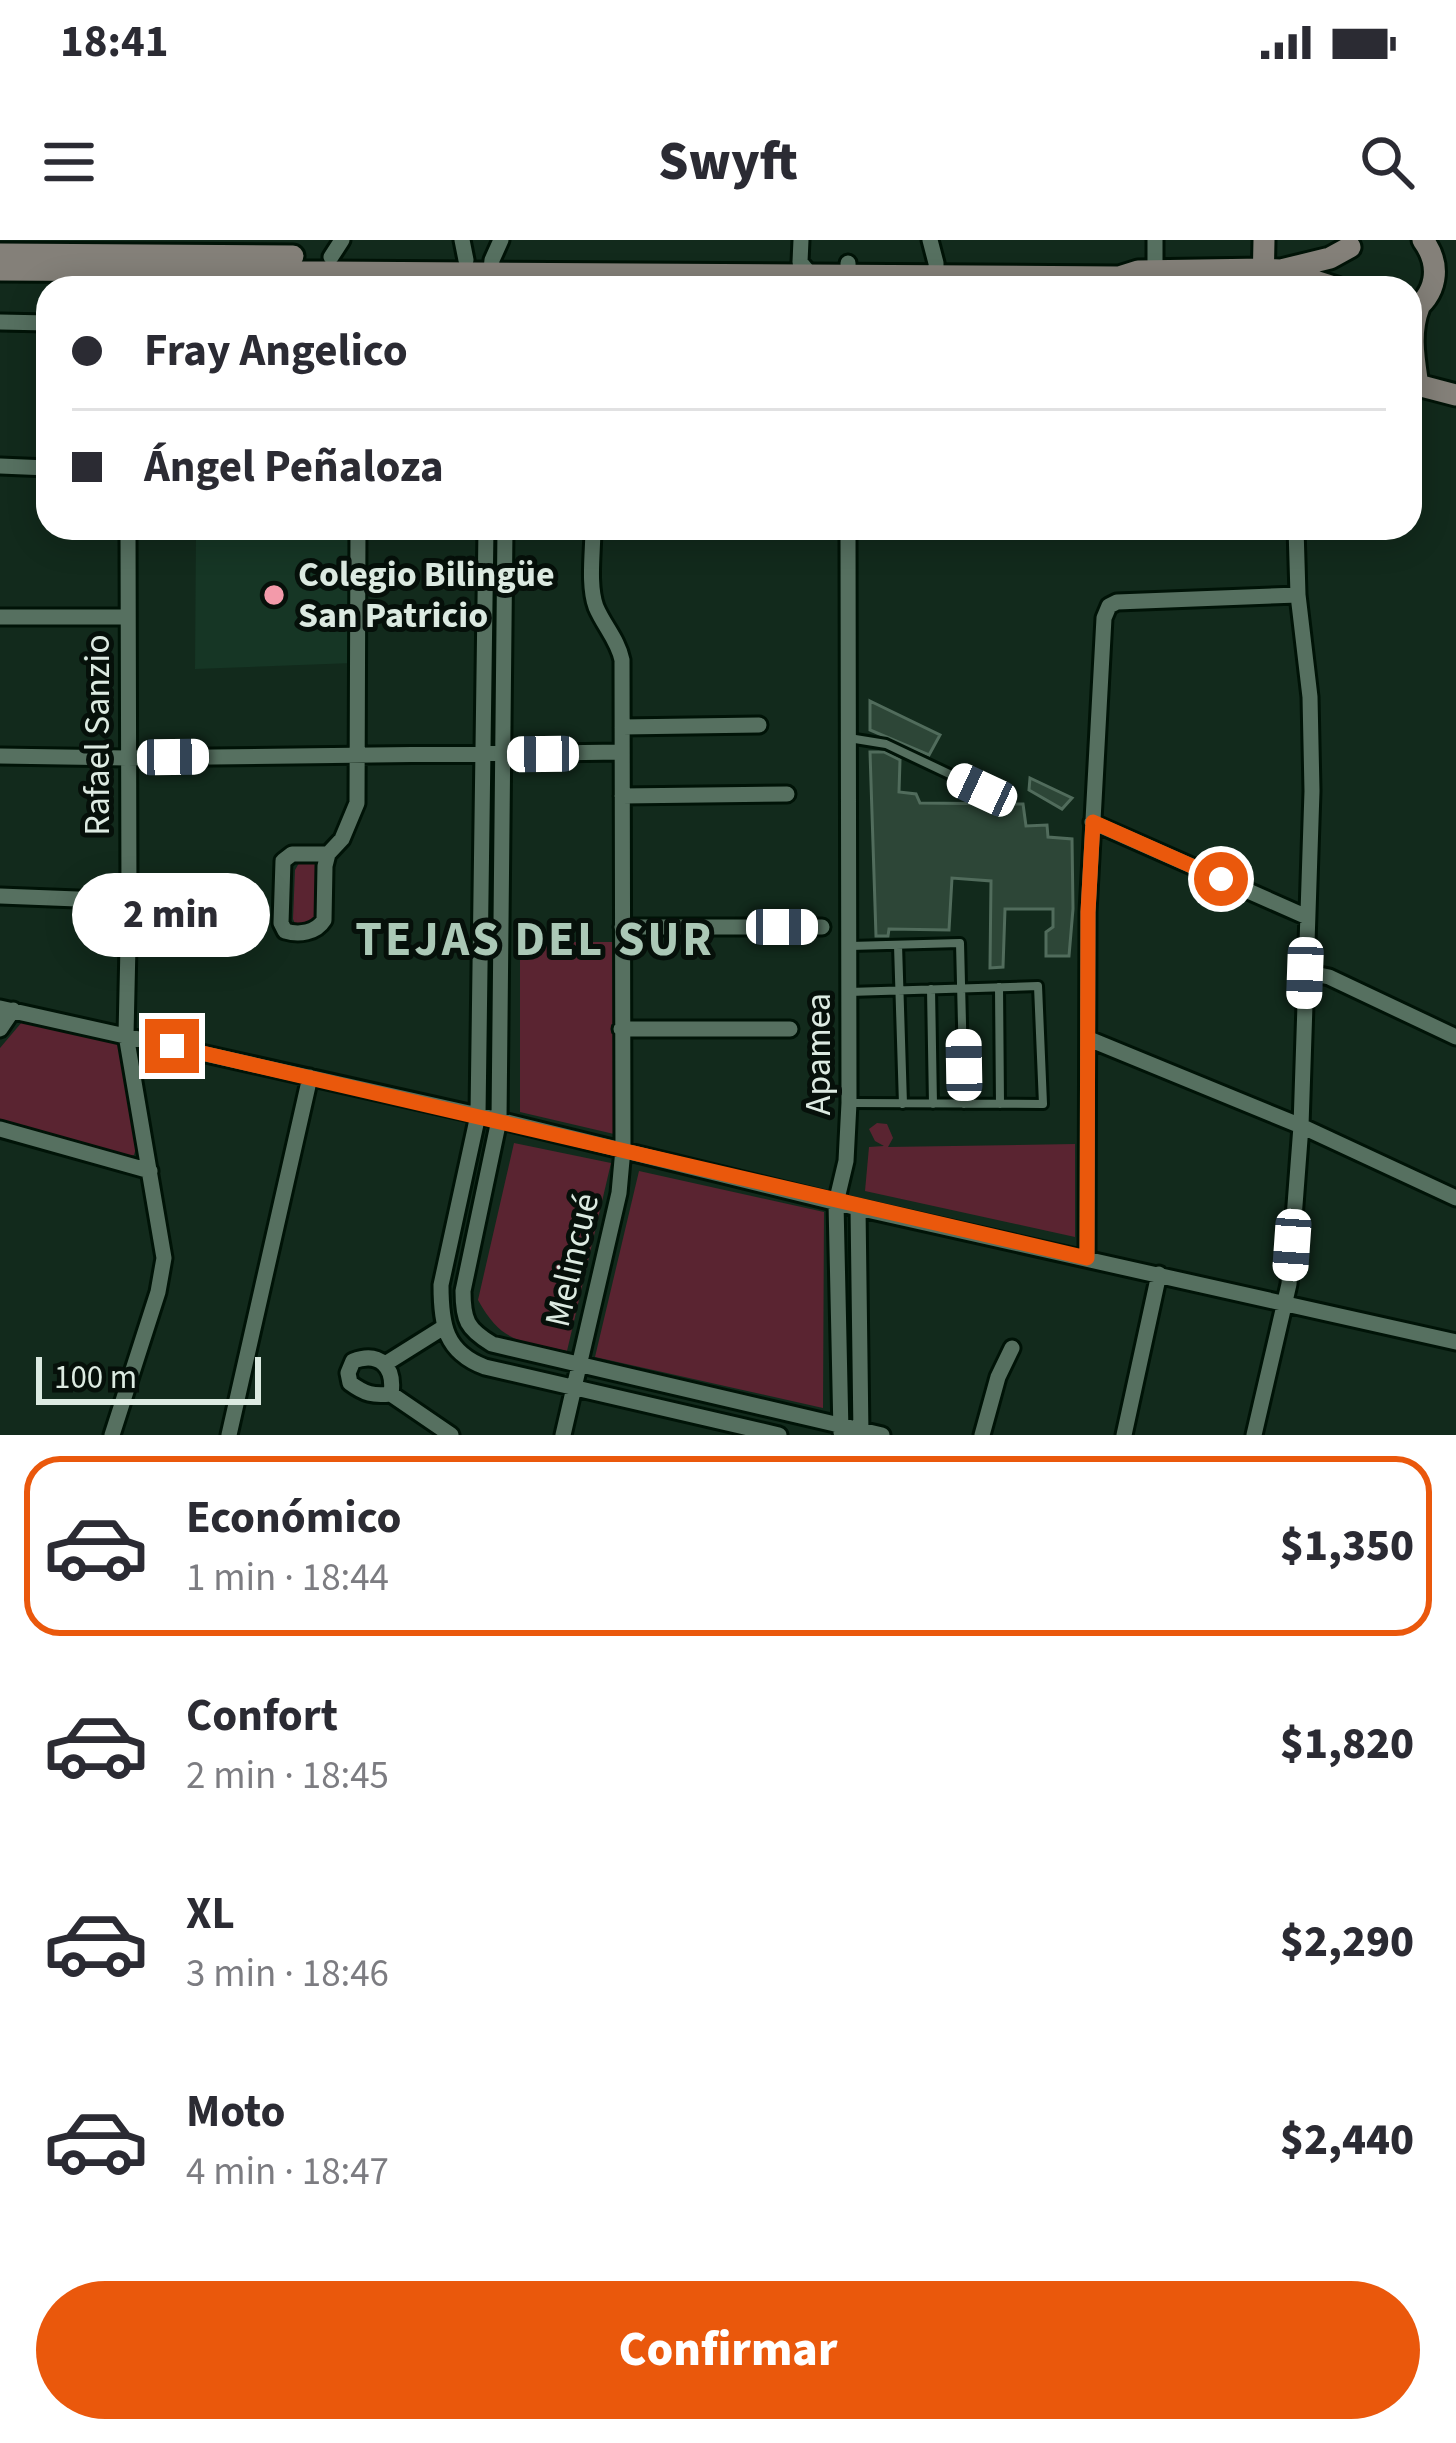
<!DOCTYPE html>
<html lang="es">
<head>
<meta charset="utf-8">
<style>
  body { margin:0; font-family:"Source Sans 3",sans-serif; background:#f7f7f7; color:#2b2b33; height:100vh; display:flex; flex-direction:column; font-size:45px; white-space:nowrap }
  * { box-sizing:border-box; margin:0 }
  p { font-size:39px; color:#7c7c81 }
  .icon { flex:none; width:66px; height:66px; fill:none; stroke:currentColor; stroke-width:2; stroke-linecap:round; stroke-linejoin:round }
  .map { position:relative; height:1195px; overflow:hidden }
  .drawer { display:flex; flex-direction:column; background:#fff; flex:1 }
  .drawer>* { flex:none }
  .top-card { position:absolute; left:36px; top:36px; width:1386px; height:264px; border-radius:36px; box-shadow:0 6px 30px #0003; display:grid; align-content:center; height:264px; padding:0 36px; background:#fff }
  .scale { position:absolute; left:36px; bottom:30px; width:225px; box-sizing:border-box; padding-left:12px; border:6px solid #dceae1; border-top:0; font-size:33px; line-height:42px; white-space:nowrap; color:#dceae1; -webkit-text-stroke:9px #06100a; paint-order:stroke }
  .end { position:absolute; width:54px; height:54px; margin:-27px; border:15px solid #ea580c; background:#fff; box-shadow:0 0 0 6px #fff }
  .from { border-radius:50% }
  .bubble { position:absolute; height:84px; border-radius:42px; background:#fff; box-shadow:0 6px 30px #0003; font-size:39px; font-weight:800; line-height:84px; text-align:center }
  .car { position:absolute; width:36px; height:72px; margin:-36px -18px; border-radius:15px; box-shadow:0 0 9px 3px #0007; background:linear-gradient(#fff 24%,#345 0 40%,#fff 0 76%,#345 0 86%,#fff 0) }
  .top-card b { display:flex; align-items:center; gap:42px; height:114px; font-size:45px }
  .top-card b+b { border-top:3px solid #e1e1e2 }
  .top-card i { width:30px; height:30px; background:#2b2b33 }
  ul { padding:21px 0 0; list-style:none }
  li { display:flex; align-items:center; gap:36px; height:180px; margin:0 24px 18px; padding:0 12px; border:6px solid transparent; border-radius:36px }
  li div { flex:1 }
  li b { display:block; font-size:45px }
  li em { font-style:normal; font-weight:800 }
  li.on { border-color:#ea580c }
  li>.icon { width:108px; height:108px; stroke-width:1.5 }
  .button { display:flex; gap:24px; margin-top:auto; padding:24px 36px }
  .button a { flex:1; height:138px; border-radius:72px; background:#ea580c; color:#fff; font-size:48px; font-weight:800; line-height:138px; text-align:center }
  .status { display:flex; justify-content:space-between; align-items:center; height:84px; padding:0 60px; background:#fff; direction:ltr }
  .status svg { height:33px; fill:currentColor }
  header { display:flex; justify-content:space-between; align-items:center; height:156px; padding:0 36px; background:#fff; font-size:54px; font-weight:800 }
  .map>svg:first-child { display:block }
  .built { fill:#163625 }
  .green { fill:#5a2431 }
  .building { fill:#2d4637; stroke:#516c5c; stroke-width:3 }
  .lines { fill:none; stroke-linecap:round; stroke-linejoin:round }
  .lane-casing { stroke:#001307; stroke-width:14 }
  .street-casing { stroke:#001307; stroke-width:21 }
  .secondary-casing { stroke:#001307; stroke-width:27 }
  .lane { stroke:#567060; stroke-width:8 }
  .street { stroke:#567060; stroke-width:15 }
  .secondary { stroke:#848079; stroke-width:21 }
  .route { stroke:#ea580c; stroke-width:15 }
  .poi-dot { fill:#f39aaa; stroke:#06100a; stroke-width:4.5 }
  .labels { text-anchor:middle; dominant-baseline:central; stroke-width:10; stroke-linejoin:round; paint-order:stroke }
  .poi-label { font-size:36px; font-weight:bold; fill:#dceae1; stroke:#06100a; text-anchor:start }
  .street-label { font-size:36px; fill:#dceae1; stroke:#06100a }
  .district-label { font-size:48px; font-weight:bold; letter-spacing:3px; fill:#abc8b6; stroke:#06100a }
</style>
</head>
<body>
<div class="status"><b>18:41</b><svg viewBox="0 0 49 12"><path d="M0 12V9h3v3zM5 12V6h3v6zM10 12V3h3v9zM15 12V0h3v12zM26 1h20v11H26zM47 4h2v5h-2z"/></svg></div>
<header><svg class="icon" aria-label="menu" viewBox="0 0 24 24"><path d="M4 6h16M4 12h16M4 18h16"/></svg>Swyft<svg class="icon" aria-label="search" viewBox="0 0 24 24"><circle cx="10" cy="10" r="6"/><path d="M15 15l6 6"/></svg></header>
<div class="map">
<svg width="1456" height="1195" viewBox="0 0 1456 1195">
  <rect width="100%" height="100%" fill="#122a1c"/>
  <!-- built -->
  <path class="built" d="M196 41 352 42V48H196Z
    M196 288H352L353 423 195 429Z"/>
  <!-- green -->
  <path class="green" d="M302 618 316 622 318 630V676L315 684H295L293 679 295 630Z
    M520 702H613L614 894 520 872Z
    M31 780 117 800 122 806 137 905 134 915 123 918 0 881V808L22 782Z
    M877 883 887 884 893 898 888 907 1075 904V997L865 951 869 907 884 906 875 901 869 889Z
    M514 903 611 923 567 1111C521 1100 503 1105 478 1060Z
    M639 931 824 972 823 1168 595 1117Z"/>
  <!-- building -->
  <path class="building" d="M870 461 940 495 929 515 870 490Z
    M870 512H884L900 520 899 552 916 554 920 563 1023 564 1026 586 1047 585 1048 597 1072 599 1073 669 1069 716H1046V692L1053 687V669H1005L1003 727 990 728 991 641 952 638 949 690 889 689 888 696H876Z
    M1030 538 1072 558 1062 569 1029 550Z"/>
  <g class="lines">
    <defs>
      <path id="lane" d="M849 498 886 504 983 550
        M898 705 903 864
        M850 706 960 703 964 864
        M999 747 1000 864
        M931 749 933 864
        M849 752 1038 746 1043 864 851 863"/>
      <path id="street" d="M462 0 466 20
        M801 0 800 22 810 34
        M930 0 936 23V35
        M331 17 342 0
        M848 23 849 48
        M1155 31V0
        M489 48 492 20 501 0
        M0 82 48 83
        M0 226 48 228
        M486 288 478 875 441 1045C441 1085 445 1112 485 1127L779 1195
        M505 288 499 880 463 1051C463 1080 467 1089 492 1104L882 1195
        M0 377H127
        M622 487 759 485
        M0 516 127 518 622 512
        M622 556 787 554
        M1092 582 1307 677
        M328 614H292L283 621 281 683 285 691C299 695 316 693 324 680L325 626 328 614 342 599 357 563 358 288
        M0 656 129 661
        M622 687H822
        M1305 732 1329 737 1456 797
        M0 768 478 875 858 968 1456 1102
        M0 789 13 770
        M621 789H790
        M1089 799 1301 886 1456 958
        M0 889 150 931
        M858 968 861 1195
        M1087 1018 1088 672 1104 378 1109 366 1117 362 1298 355
        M385 1124 444 1087
        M391 1154C395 1127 380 1111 353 1121L348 1133 350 1143C365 1154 373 1156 391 1154L451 1195
        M841 1192 836 963 846 921 849 863 848 288
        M112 1195 158 1052 164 1018 126 795 129 661 128 288
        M229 1195 310 837
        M563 1195 619 953 623 909 622 420C618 400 604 386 596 367 588 345 593 312 593 288
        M982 1195 998 1137 1012 1108
        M1124 1195 1159 1034
        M1254 1195 1289 1044 1301 886 1312 551 1310 457 1298 355 1296 288"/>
      <path id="secondary" d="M0 14 293 16
        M0 30 1119 37 1138 31 1263 29 1280 30 1337 48
        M1281 30 1330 18 1350 7
        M1263 48 1264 0
        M1410 73C1437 55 1442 26 1423 0
        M1410 143 1456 155
        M1418 146C1414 118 1409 93 1419 67"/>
    </defs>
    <!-- lane casing -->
    <use href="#lane" class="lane-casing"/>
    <!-- street casing -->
    <use href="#street" class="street-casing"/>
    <!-- secondary casing -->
    <use href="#secondary" class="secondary-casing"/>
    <!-- lane -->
    <use href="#lane" class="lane"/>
    <!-- street -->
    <use href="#street" class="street"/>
    <!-- secondary -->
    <use href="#secondary" class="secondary"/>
  </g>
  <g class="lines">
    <!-- route -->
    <path class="route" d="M172 806C478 874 781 950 1087 1018L1088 672 1093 582 1221 639"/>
  </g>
  <!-- markers -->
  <circle class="poi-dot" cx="274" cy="355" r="12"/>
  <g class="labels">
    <!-- poi labels -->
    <g class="poi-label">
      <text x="298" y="334">Colegio Bilingüe<tspan x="298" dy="41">San Patricio</tspan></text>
    </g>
    <!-- street labels -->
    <g class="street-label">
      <text transform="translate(97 495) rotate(-90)">Rafael Sanzio</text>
      <text transform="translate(818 814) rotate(-90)">Apamea</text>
      <text transform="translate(572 1020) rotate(-77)">Melincué</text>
    </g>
    <!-- district labels -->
    <g class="district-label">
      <text x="535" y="700">TEJAS DEL SUR</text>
    </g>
  </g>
</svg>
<div class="scale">100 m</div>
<i class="end from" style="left:1221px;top:639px"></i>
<i class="end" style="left:172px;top:806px"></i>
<div class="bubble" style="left:72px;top:633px;width:198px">2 min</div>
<i class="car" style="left:543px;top:514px;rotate:269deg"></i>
<i class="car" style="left:173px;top:517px;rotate:89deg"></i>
<i class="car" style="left:982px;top:550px;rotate:295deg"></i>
<i class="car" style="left:782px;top:687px;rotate:90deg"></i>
<i class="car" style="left:1305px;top:733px;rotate:182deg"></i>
<i class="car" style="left:964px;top:825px;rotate:359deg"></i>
<i class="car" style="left:1292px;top:1005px;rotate:184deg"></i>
<div class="top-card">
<b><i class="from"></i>Fray Angelico</b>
<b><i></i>Ángel Peñaloza</b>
</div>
</div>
<section class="drawer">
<ul>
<li class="on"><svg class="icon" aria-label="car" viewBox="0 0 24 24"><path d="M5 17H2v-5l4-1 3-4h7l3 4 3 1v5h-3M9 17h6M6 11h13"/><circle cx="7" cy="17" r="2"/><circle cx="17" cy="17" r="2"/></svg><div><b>Económico</b><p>1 min · 18:44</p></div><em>$1,350</em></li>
<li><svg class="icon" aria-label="car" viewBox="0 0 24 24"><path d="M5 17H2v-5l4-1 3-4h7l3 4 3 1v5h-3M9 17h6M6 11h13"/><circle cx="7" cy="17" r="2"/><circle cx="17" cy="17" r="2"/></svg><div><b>Confort</b><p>2 min · 18:45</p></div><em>$1,820</em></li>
<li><svg class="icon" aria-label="car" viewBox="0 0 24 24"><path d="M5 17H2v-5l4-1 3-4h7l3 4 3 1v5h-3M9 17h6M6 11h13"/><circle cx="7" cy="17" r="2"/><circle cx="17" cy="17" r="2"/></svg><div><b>XL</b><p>3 min · 18:46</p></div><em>$2,290</em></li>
<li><svg class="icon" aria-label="car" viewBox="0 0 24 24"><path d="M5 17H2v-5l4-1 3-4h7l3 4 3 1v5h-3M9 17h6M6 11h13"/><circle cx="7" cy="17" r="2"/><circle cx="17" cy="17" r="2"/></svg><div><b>Moto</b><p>4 min · 18:47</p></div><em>$2,440</em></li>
</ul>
<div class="button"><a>Confirmar</a></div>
</section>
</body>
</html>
